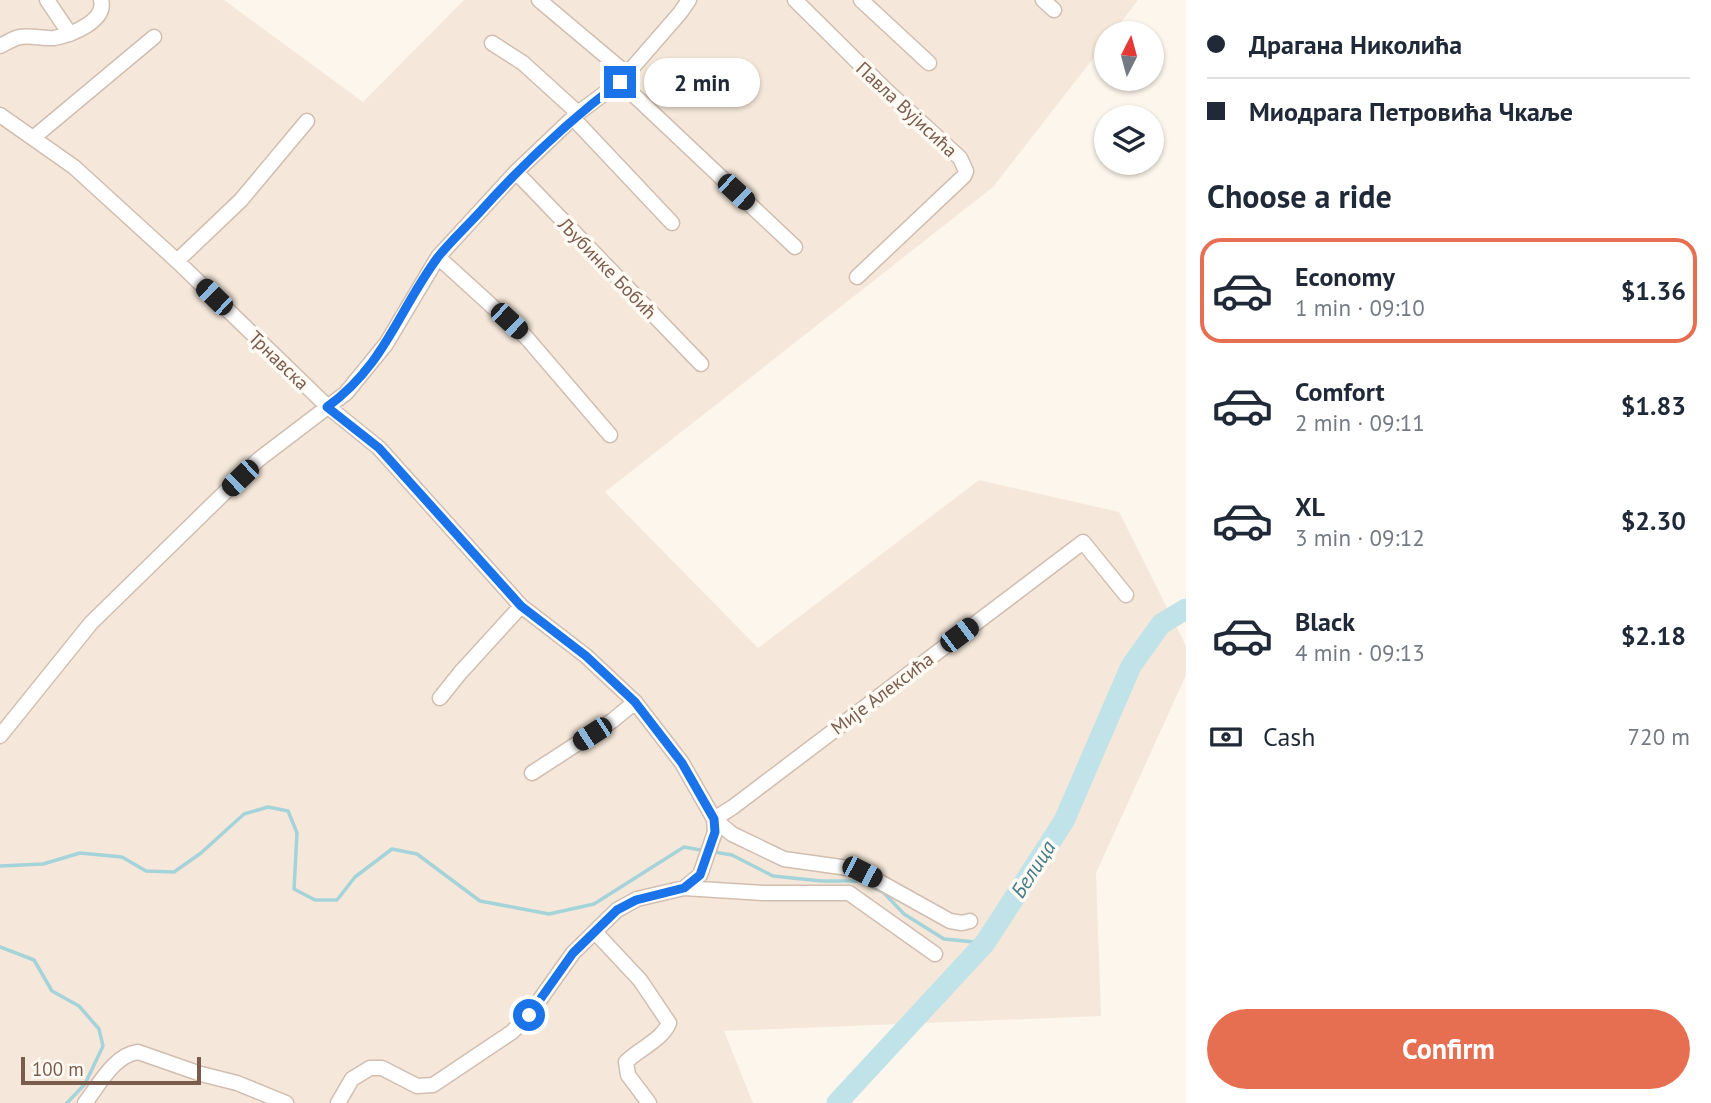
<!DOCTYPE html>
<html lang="en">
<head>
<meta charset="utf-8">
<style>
  body { margin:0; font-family:"PT Sans",sans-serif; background:#f2f2f3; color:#1f2937; height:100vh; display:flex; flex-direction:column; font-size:26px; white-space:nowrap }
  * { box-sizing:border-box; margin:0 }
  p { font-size:23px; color:#747a83 }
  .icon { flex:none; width:38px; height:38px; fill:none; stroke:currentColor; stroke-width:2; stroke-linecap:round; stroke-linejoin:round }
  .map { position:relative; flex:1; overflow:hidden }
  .sheet { display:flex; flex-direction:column; background:#fff; width:525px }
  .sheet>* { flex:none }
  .hud { display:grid; align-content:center; height:154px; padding:0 21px; background:#fff }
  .needle { width:46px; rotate:6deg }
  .fabs { position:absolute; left:1094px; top:21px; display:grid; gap:14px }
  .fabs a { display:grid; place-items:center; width:70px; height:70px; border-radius:50%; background:#fff; box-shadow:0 2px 5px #0004; font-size:35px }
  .scale { position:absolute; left:21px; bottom:18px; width:180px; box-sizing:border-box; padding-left:7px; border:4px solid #7a5c4d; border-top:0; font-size:19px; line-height:24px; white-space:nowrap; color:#7a5c4d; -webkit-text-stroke:5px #fffaf3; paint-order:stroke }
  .end { position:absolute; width:32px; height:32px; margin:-16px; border:9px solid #1a73e8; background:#fff; box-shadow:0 0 0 4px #fff }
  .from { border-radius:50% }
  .bubble { position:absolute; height:49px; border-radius:24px; background:#fff; box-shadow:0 2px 5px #0004; font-size:23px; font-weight:700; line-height:49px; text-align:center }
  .car { position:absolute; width:21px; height:42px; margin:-21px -10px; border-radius:9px; box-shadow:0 0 5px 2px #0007; background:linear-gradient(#222 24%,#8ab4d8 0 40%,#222 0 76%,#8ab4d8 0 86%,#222 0) }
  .hud b { display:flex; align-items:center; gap:24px; height:66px; font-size:26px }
  .hud b+b { border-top:2px solid #e0e1e3 }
  .hud i { width:18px; height:18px; background:#1f2937 }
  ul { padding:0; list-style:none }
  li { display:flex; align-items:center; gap:21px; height:105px; margin:0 14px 10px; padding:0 7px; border:4px solid transparent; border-radius:21px }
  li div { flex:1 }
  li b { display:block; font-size:26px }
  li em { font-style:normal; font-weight:700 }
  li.current { border-color:#e76f51 }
  li>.icon { width:63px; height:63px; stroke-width:1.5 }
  h2 { padding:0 21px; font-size:32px; line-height:84px }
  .pay { display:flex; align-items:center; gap:18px; height:77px; padding:0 21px; font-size:26px }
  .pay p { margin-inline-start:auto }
  .button { display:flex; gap:14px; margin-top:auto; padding:14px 21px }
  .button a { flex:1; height:80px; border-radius:42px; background:#e76f51; color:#fff; font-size:28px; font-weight:700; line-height:80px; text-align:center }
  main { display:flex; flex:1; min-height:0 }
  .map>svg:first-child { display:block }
  .residential { fill:#f5e8da }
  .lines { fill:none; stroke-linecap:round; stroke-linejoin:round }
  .stream { stroke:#a5d3da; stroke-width:3.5 }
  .river { stroke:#bfe3e8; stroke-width:21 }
  .minor-casing { stroke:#d1beb0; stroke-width:17 }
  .minor { stroke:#fff; stroke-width:14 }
  .route { stroke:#1a73e8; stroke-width:9 }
  .labels { text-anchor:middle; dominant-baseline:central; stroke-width:7; stroke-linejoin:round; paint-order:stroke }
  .street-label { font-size:19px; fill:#7a5c4d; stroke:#fffaf3 }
  .water-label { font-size:21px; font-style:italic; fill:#437c86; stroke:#fffaf3 }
</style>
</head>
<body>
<main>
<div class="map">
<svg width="1186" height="1103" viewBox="0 0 1186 1103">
  <rect width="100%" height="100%" fill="#fdf6ec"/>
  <!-- residential -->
  <path class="residential" d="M0 0H224L363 102 464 0H1138L1113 33H1106V42L993 187 605 492 758 648 979 480 1119 512 1186 646V675L1096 873 1101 1016 724 1031 753 1103H0Z"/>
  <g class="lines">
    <!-- stream -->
    <path class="stream" d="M714 852 732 855 773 876 821 881H861L884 893 904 914 944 939 985 943
      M0 866 43 864 80 853 122 857 146 871 174 872 201 853 244 814 268 807 288 811 297 833 294 889 315 900H337L355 877 392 849 417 854 480 901 549 914 594 904 684 847 706 851
      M0 947 34 960 52 991 79 1006 99 1029 103 1046 85 1084 67 1103"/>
    <!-- river -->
    <path class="river" d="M837 1103 985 943 1064 821 1131 666 1161 624 1186 609"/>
    <defs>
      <path id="minor" d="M47 0 70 34
        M539 0 627 74
        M795 0 888 92 960 158 966 171 964 176 857 277
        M861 0 929 63
        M1043 0 1054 10
        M492 43 523 63 578 113
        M0 46C6 43 14 38 20 37 31 35 43 39 54 38 71 35 107 21 101 0
        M620 82 795 247
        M0 115 74 167 177 261 327 406 379 448 521 606 586 656 635 702 682 763 714 819 732 834 784 859 848 868 862 872 950 921 962 923 970 921
        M573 118 672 223
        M33 138 154 37
        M516 172 701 364
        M438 257 526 337 610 435
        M177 261 241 200 307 121
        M440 698 460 673 521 606
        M0 736 91 623 258 460 346 393 386 344 438 257 516 172 578 113 620 82 680 13 689 0
        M532 773 612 721 635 702
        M714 819 733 807 1083 542 1126 595
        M684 888 700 875 715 832 714 819
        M595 932 640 980 669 1023C662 1040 639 1049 626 1062L628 1075 649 1103
        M85 1103C99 1085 114 1055 138 1052L201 1074 237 1083 286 1103
        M338 1103 352 1079 370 1068H382L417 1086 433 1085 512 1032 529 1015 573 953 617 910 637 899 684 888 763 893H849L935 954"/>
    </defs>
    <!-- minor casing -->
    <use href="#minor" class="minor-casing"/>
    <!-- minor -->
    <use href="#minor" class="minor"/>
  </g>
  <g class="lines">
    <!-- route -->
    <path class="route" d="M529 1015 573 953 617 910 636 900 684 888 700 875 715 832 714 819 682 763 635 702 586 656 521 606 379 448 327 407C385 365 398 311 438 257 450 242 465 228 478 214 522 165 568 121 620 82"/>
  </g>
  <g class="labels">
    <!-- street labels -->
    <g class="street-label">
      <text transform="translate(907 109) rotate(43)">Павла Вујисића</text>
      <text transform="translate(608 268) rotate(46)">Љубинке Бобић</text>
      <text transform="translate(279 360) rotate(44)">Трнавска</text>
      <text transform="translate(882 693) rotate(-37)">Мије Алексића</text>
    </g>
    <!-- water labels -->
    <g class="water-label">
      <text transform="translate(1033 869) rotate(-57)">Белица</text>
    </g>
  </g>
</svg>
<div class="fabs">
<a><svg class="needle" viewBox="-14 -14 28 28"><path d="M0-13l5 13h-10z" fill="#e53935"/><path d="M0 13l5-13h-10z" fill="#747a83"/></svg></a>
<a><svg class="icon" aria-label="layers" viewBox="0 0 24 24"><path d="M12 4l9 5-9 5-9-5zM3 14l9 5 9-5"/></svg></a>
</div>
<div class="scale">100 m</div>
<i class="end from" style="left:529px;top:1015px"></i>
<i class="end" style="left:620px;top:82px"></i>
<div class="bubble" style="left:644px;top:58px;width:116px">2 min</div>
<i class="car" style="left:736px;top:192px;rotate:133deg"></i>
<i class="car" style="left:214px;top:297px;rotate:314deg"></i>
<i class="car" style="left:509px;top:321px;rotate:133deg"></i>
<i class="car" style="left:240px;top:478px;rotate:226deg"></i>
<i class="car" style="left:959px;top:635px;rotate:53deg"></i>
<i class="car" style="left:592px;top:734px;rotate:237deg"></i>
<i class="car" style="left:862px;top:872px;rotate:117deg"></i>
</div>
<section class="sheet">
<div class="hud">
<b><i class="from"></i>Драгана Николића</b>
<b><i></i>Миодрага Петровића Чкаље</b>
</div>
<h2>Choose a ride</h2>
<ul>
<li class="current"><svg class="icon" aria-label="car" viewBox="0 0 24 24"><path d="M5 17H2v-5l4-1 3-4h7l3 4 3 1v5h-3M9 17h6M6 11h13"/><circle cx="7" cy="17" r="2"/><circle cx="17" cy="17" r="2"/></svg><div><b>Economy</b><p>1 min · 09:10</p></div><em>$1.36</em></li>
<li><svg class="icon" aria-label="car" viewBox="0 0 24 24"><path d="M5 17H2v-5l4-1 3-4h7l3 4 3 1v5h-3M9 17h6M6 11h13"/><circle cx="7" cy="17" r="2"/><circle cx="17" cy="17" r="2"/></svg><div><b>Comfort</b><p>2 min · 09:11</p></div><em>$1.83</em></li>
<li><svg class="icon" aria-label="car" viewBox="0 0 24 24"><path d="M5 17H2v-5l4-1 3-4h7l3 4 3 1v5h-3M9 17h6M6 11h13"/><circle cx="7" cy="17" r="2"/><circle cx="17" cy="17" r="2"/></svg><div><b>XL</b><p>3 min · 09:12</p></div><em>$2.30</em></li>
<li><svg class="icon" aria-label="car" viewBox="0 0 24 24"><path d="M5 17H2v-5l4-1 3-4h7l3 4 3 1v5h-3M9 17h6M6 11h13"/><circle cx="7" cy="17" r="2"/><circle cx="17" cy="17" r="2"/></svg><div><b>Black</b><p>4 min · 09:13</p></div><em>$2.18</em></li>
</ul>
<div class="pay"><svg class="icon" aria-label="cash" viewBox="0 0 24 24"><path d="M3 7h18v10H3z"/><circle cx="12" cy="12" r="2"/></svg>Cash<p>720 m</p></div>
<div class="button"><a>Confirm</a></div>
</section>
</main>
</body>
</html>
